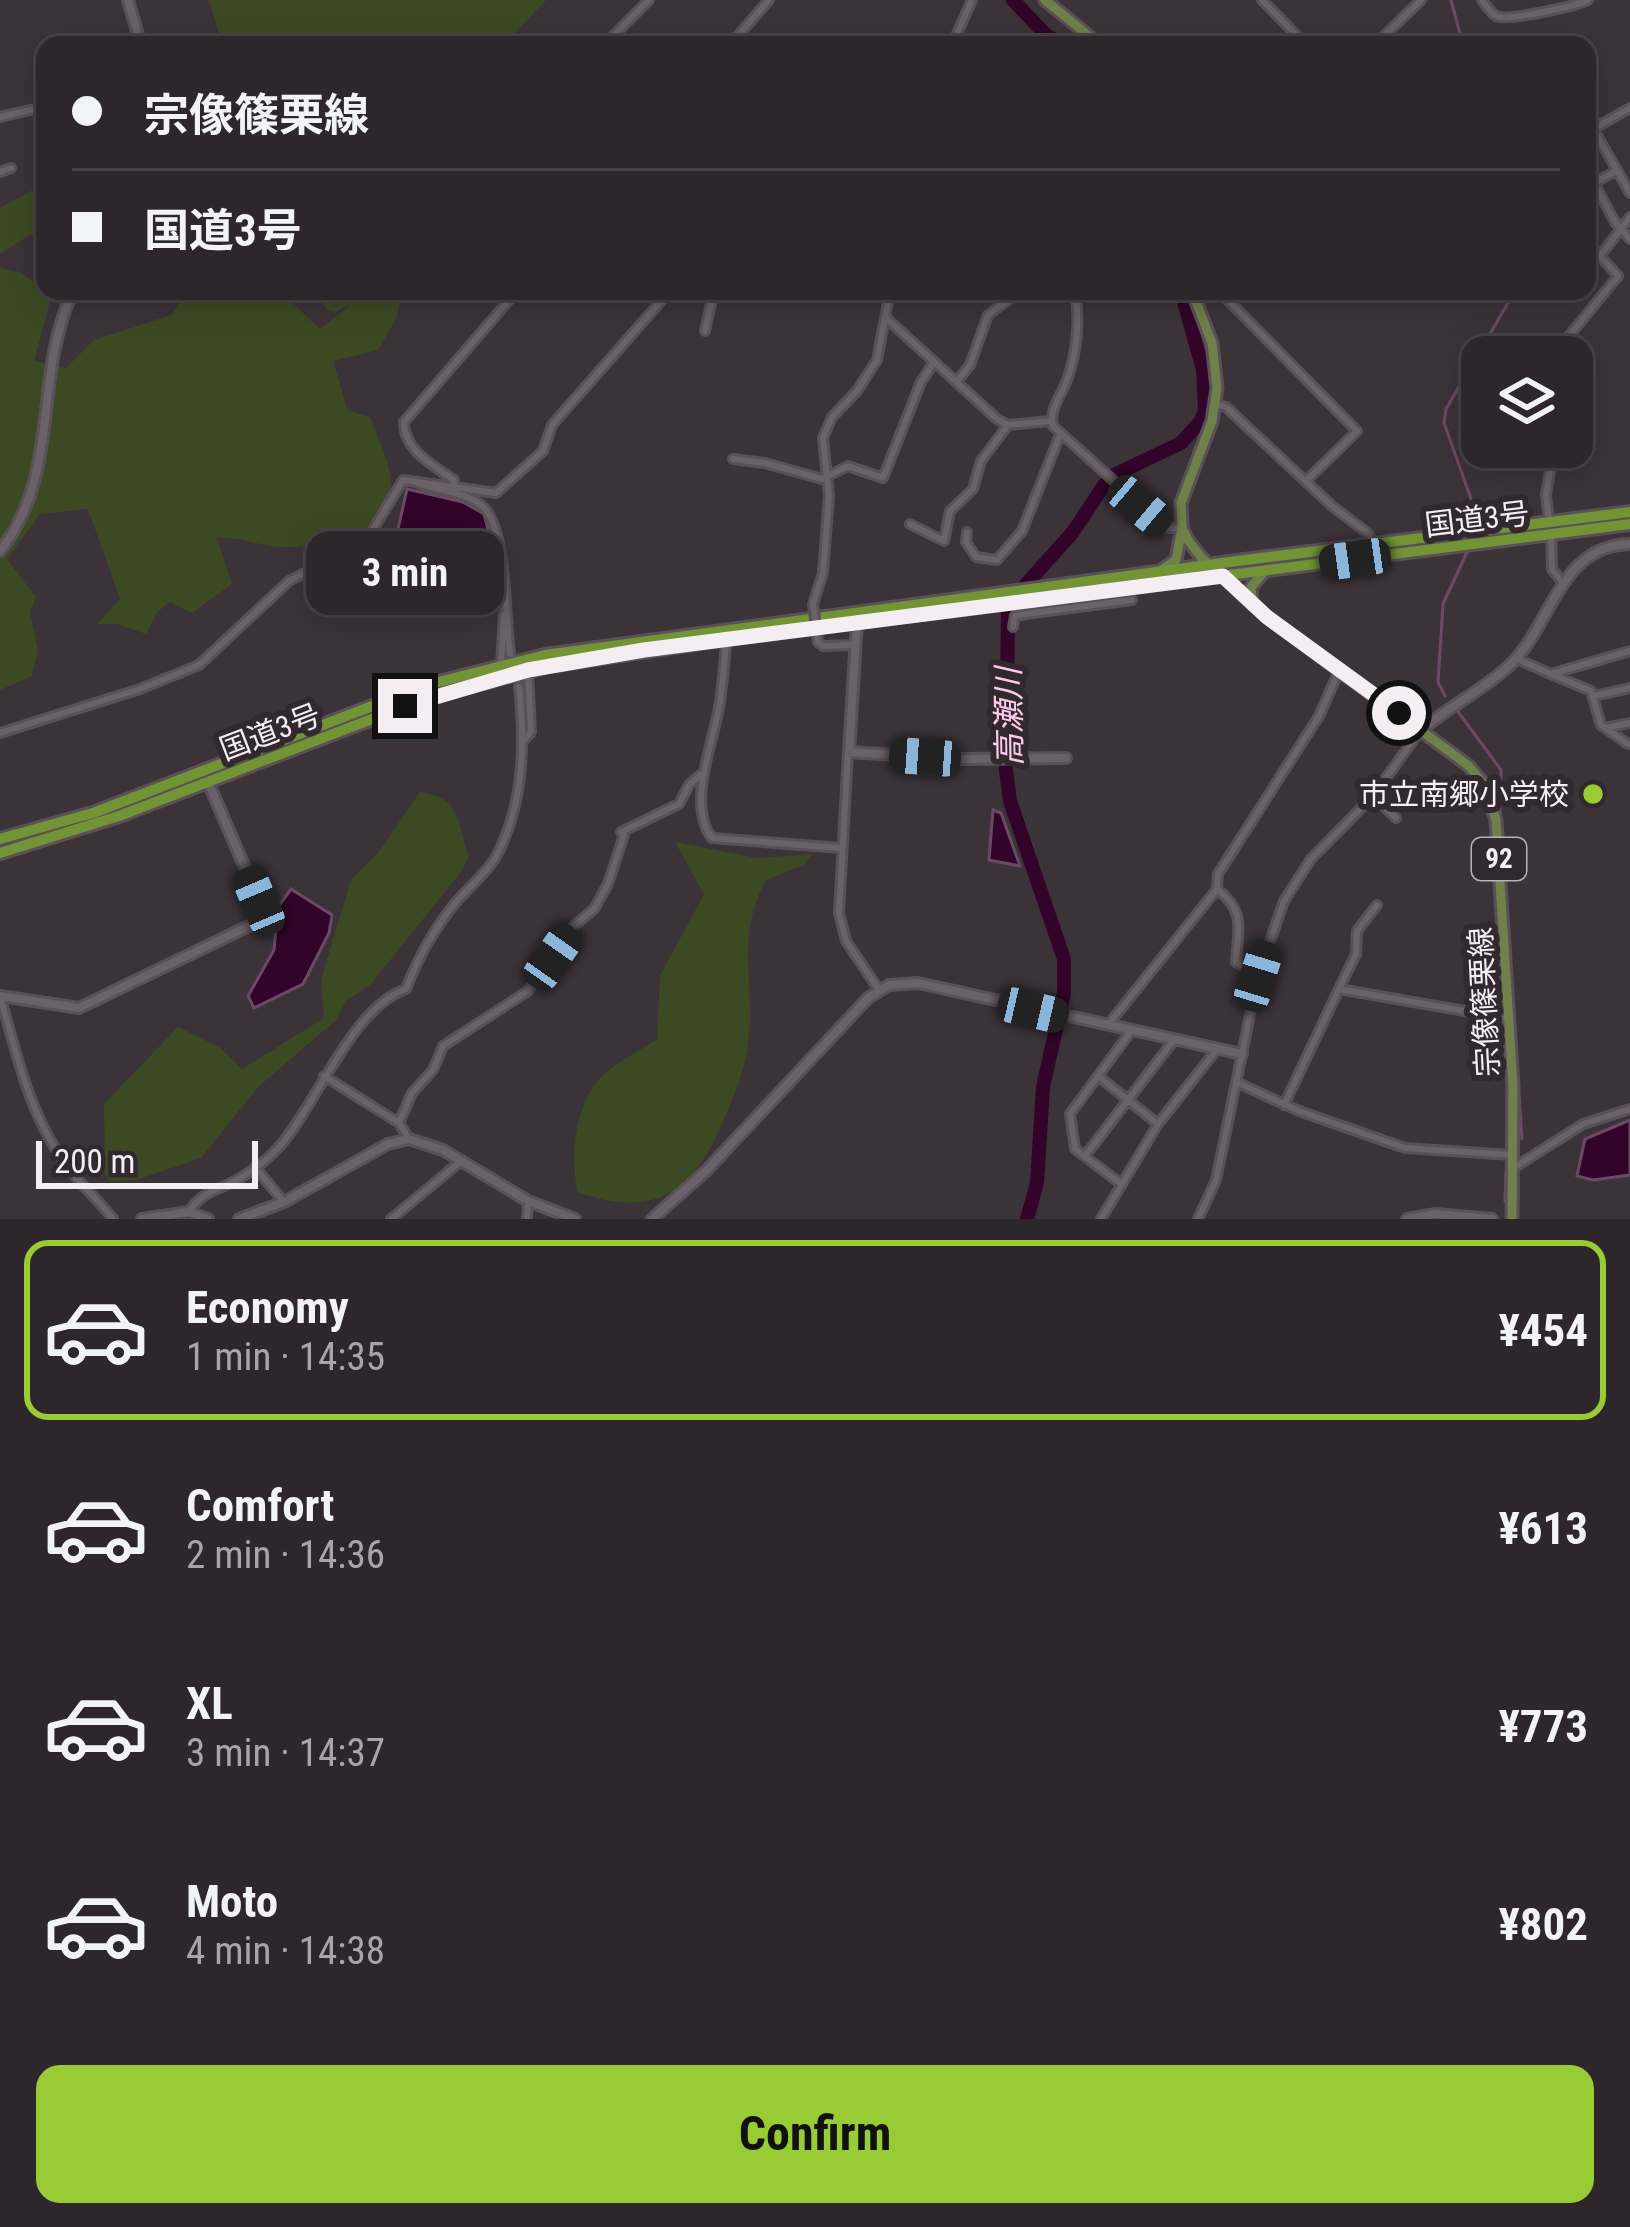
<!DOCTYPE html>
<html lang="en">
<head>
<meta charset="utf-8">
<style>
  body { margin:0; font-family:"Roboto Condensed","Noto Sans JP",sans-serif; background:#352e33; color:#f1f3f6; height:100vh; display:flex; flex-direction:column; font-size:45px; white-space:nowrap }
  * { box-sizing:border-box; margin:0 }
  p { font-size:39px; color:#a7a5a9 }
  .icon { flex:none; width:66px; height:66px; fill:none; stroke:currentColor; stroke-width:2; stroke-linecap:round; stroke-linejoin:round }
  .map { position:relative; height:1219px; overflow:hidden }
  .side { display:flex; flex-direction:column; background:#2d262b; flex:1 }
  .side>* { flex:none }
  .hud { position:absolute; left:36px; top:36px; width:1560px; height:264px; border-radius:24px; box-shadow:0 6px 30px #0003,0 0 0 3px #484347; display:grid; align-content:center; height:264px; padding:0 36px; background:#2d262b }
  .controls { position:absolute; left:1461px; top:336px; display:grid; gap:24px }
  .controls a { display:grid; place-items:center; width:132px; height:132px; border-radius:24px; background:#2d262b; box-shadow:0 6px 30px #0003,0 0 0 3px #484347; font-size:60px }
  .scale { position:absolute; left:36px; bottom:30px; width:222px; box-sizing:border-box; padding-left:12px; border:6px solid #f4eef2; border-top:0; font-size:33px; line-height:42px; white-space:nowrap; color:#f4eef2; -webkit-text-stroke:9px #32292f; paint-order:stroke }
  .end { position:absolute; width:54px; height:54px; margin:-27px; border:15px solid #f4eef2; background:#111; box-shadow:0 0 0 6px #111 }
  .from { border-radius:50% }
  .bubble { position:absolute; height:84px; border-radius:24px; background:#2d262b; box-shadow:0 6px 30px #0003,0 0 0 3px #484347; font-size:39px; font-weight:700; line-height:84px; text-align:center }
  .car { position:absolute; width:36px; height:72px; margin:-36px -18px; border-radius:15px; box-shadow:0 0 9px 3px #0007; background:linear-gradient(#222 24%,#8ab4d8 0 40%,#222 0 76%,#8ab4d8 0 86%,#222 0) }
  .hud b { display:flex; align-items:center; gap:42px; height:114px; font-size:45px }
  .hud b+b { border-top:3px solid #484347 }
  .hud i { width:30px; height:30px; background:#f1f3f6 }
  ul { padding:21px 0 0; list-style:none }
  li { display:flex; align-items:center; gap:36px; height:180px; margin:0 24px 18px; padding:0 12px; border:6px solid transparent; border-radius:24px }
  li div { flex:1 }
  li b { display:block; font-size:45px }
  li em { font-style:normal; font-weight:700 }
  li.active { border-color:#99cb35 }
  li>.icon { width:108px; height:108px; stroke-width:1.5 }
  .action { display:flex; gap:24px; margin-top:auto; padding:24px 36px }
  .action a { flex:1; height:138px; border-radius:24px; background:#99cb35; color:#111; font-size:48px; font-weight:700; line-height:138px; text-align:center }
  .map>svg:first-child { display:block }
  .green { fill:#3b4a23 }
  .water { fill:#320429; stroke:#6c4a65; stroke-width:3 }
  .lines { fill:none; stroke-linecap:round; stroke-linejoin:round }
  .stream { stroke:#6c4a65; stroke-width:3 }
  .river { stroke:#320429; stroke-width:14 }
  .street-casing { stroke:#595157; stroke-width:12 }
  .secondary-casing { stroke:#595157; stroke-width:14 }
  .primary-casing { stroke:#595157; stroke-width:15 }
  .highway-casing { stroke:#595157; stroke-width:16 }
  .street { stroke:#6b6168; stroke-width:6 }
  .secondary { stroke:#6b6168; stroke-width:8 }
  .primary { stroke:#6f8049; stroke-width:9 }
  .highway { stroke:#729434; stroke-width:10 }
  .street-bridge-casing { stroke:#595157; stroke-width:12; stroke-linecap:butt }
  .street-bridge { stroke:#6b6168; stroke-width:6 }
  .route { stroke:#f4eef2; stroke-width:15 }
  .poi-dot { fill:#99cb35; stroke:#32292f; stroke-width:4.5 }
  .labels { text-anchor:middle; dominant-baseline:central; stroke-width:12; stroke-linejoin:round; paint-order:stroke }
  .shield { fill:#32292f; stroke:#bab3b8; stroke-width:3 }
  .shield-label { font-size:27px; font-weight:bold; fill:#f4eef2 }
  .street-label { font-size:30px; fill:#f4eef2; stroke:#32292f }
  .poi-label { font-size:30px; fill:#f4eef2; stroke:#32292f; text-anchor:end }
  .water-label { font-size:33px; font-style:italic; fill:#fbcaec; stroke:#32292f }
</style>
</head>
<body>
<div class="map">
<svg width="1630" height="1219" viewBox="0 0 1630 1219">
  <rect width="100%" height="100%" fill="#3c3339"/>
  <!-- green -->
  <path class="green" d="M209 0H546L514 34V45H222Z
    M45 183V250L31 234 0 254V208Z
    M0 268 19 272 52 294 34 361 66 368 94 340 171 315 189 291H280L320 329 354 302 336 312 329 311 312 291H403L397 317 378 350 333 361 348 411 370 417C398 486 408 505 340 553 318 543 307 547 284 547 261 547 241 536 217 538L232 584 192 613 170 602 157 612 146 634 118 624H97L120 599 88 509 40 514 7 559 36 597 30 612 38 650 32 676 0 690Z
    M420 792C463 799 456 822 469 856L461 872 370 985 346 1001 336 1020 257 1088 201 1158 136 1180 109 1181 105 1173 104 1104 178 1027 219 1047 242 1069 324 1018 321 980 351 880 378 853Z
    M675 842 757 858 812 854 804 865 766 880C736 936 754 977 749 1035 747 1066 734 1096 722 1124 692 1193 655 1219 577 1192 572 1156 573 1114 596 1083 608 1066 639 1052 657 1039L660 976 704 894Z"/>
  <!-- water -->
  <path class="water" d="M407 489 463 502 484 514 494 553 488 576 475 579 445 573 400 595 355 593 351 580 398 529Z
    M993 810 1001 813 1020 866 989 860Z
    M291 889 332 915 329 933 303 984 254 1008 248 996 274 950 278 907Z
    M1630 1120V1175L1593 1180 1577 1176 1585 1139Z"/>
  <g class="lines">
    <!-- stream -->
    <path class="stream" d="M1451 0 1463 45
      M1475 529 1474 507 1444 423 1446 409 1515 291
      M1445 696 1438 682 1443 604 1468 550
      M1456 709 1501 770 1500 808 1522 1139
      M1505 1201 1506 1171"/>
    <!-- river -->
    <path class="river" d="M1013 0 1047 36 1065 45
      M1027 1219 1037 1183 1043 1087 1064 993V959L1010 801 1006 771 1008 613 1022 589 1073 532 1104 485 1114 475 1181 443 1200 422 1205 411 1203 370 1181 291"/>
    <defs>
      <path id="street" d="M1262 0 1306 45
        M1482 0C1485 4 1491 13 1496 16 1506 22 1576 6 1588 0
        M604 45 649 0
        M730 45 769 0
        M952 45 972 0
        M1375 45 1421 0
        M0 117 43 107 45 113
        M1587 118 1630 193
        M1593 129 1630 108
        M1616 171 1594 183 1615 222 1630 239
        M0 172 11 168
        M1075 291C1080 319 1077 353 1067 380 1061 397 1049 408 1053 426L1166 528H1182
        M1219 291 1357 431 1306 481
        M885 317 997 419 1008 425 1050 421
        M705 331 714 291
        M1562 357 1565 341 1618 276 1600 256 1630 217
        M957 381 970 365 988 315 1020 291
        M1216 404 1226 407 1332 506 1369 534 1371 542
        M733 459 765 463 822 479 848 466 883 478 921 382 934 362
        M416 482C436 491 462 491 480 504 508 524 505 620 510 654
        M454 486V480C433 465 404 451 404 422L517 291
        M1549 520 1546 495 1554 447
        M910 524 944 541 950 511 973 489 981 461 1008 425
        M967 532 966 542 976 557 997 560 1022 531 1060 435
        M1551 533 1552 569 1563 583
        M813 604 823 573 829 496 823 438 832 417 857 391 877 360 890 291
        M1013 627 1015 616 1026 614 1132 600
        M726 641C724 666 723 692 717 717 710 751 688 807 712 838L841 848
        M818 642 823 646 855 645
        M1517 659 1551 674 1630 651
        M501 665 504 615
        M1553 675 1591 691 1601 725 1628 744
        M1594 696 1630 688
        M1605 728 1630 723
        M0 733 140 689 199 665 289 581 366 541 403 480 496 493 543 451 552 425 670 291
        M523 741 531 732 528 670
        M848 752 839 913 846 941 879 990
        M1373 796 1396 818
        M1217 889C1246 912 1238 928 1236 962L1258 976
        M1340 987 1356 954 1357 931 1377 905
        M0 996C16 1052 29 1113 64 1162 78 1183 98 1199 113 1219
        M1108 1025 1217 889 1218 874 1319 716 1339 671
        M324 1076 399 1123 409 1139
        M1098 1076 1158 1124
        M1236 1082 1299 1111 1405 1148 1512 1155
        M1284 1105 1339 989 1510 1019
        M399 1123 412 1093 433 1070 443 1046 528 991 574 926 594 909 608 884 624 835 621 832 679 804 689 785 700 775
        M1085 1156 1174 1040
        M255 1167 283 1201
        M1515 1167 1583 1124 1630 1109
        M1120 1183 1075 1149 1070 1114 1131 1031
        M189 1212C203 1189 222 1190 242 1177 255 1169 269 1158 279 1147 316 1106 352 1007 406 989 418 958 436 926 457 901 471 885 490 870 499 851 524 800 525 743 519 687
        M391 1219 461 1161
        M527 1219 528 1201
        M1101 1219 1158 1124 1217 1049
        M1198 1219 1216 1180 1258 976 1284 901 1311 859 1373 796 1420 731"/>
      <path id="secondary" d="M128 0 141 45
        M0 551C62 473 32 379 73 291
        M857 622 849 752 958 759 1066 758
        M1420 731C1449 706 1484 690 1511 664 1552 624 1560 545 1630 544
        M0 996 79 1008 257 922 259 900 208 782
        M142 1219 189 1212 208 1219
        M239 1219 284 1202 388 1144 409 1139 443 1150 528 1201 575 1219
        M652 1219 706 1171 868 998 889 985 918 983 1242 1054
        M1407 1219 1436 1214 1492 1219"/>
      <path id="primary" d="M1045 0 1100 45
        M1192 291 1212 343 1217 388 1212 421 1181 503 1182 528 1188 540 1201 557 1267 617 1469 766 1485 786 1496 820 1513 1086 1512 1219
        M1163 569 1176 560 1182 528
        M1252 603 1251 587 1264 572"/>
      <path id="highway" d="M0 839 93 813 427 685 545 655 1237 561 1630 512
        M0 853 119 816 432 696 549 666 726 639 1630 524"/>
    </defs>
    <!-- street casing -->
    <use href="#street" class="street-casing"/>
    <!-- secondary casing -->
    <use href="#secondary" class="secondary-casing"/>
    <!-- primary casing -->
    <use href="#primary" class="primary-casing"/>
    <!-- highway casing -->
    <use href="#highway" class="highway-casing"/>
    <!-- street -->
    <use href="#street" class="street"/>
    <!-- secondary -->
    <use href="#secondary" class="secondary"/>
    <!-- primary -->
    <use href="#primary" class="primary"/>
    <!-- highway -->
    <use href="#highway" class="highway"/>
    <defs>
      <path id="street-bridge" d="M813 604 818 642"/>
    </defs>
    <!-- street-bridge casing -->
    <use href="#street-bridge" class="street-bridge-casing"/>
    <!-- street-bridge -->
    <use href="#street-bridge" class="street-bridge"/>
  </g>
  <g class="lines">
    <!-- route -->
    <path class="route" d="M405 706 528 670 644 650 1223 576 1267 617 1399 713"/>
  </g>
  <!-- markers -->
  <circle class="poi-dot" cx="1593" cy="794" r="12"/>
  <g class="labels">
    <!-- shield labels -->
    <rect class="shield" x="1472" y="838" width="54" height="42" rx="9"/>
    <g class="shield-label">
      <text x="1499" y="859">92</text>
    </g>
    <!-- street labels -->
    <g class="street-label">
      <text transform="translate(1477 519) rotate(-7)">国道3号</text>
      <text transform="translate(270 732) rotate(-21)">国道3号</text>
      <text transform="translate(1484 1002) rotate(-93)">宗像篠栗線</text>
    </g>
    <!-- poi labels -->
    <g class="poi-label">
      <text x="1569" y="794">市立南郷小学校</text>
    </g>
    <!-- water labels -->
    <g class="water-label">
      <text transform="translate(1009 717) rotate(-91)">高瀬川</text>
    </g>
  </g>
</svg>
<div class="controls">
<a><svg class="icon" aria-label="layers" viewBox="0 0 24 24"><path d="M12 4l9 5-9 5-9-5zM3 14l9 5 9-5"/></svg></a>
</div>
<div class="scale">200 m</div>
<i class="end from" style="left:1399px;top:713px"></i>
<i class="end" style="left:405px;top:706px"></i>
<div class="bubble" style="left:306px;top:531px;width:198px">3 min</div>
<i class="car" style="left:1140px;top:506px;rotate:130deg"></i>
<i class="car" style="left:1355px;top:559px;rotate:262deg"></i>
<i class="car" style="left:925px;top:757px;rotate:274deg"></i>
<i class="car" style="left:259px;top:901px;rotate:337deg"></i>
<i class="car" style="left:553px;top:957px;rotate:35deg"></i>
<i class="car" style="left:1258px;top:976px;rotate:17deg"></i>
<i class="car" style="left:1033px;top:1010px;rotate:103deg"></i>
<div class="hud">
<b><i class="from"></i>宗像篠栗線</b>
<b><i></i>国道3号</b>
</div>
</div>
<section class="side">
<ul>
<li class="active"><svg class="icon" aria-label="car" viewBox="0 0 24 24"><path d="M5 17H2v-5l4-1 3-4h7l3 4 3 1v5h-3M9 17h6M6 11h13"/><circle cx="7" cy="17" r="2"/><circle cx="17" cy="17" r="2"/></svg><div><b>Economy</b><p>1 min · 14:35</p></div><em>¥454</em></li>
<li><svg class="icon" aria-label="car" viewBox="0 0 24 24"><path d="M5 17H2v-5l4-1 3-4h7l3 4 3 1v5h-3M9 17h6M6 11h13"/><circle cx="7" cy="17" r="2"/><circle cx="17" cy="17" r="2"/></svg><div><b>Comfort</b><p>2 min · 14:36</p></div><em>¥613</em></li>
<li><svg class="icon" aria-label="car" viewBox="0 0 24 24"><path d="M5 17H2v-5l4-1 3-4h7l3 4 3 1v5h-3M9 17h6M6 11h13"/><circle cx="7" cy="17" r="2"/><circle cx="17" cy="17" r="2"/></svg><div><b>XL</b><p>3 min · 14:37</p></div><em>¥773</em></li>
<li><svg class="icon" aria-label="car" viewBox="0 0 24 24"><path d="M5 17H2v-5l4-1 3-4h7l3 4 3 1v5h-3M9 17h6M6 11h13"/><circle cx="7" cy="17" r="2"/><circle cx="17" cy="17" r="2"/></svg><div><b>Moto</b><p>4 min · 14:38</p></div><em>¥802</em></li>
</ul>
<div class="action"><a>Confirm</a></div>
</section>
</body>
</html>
